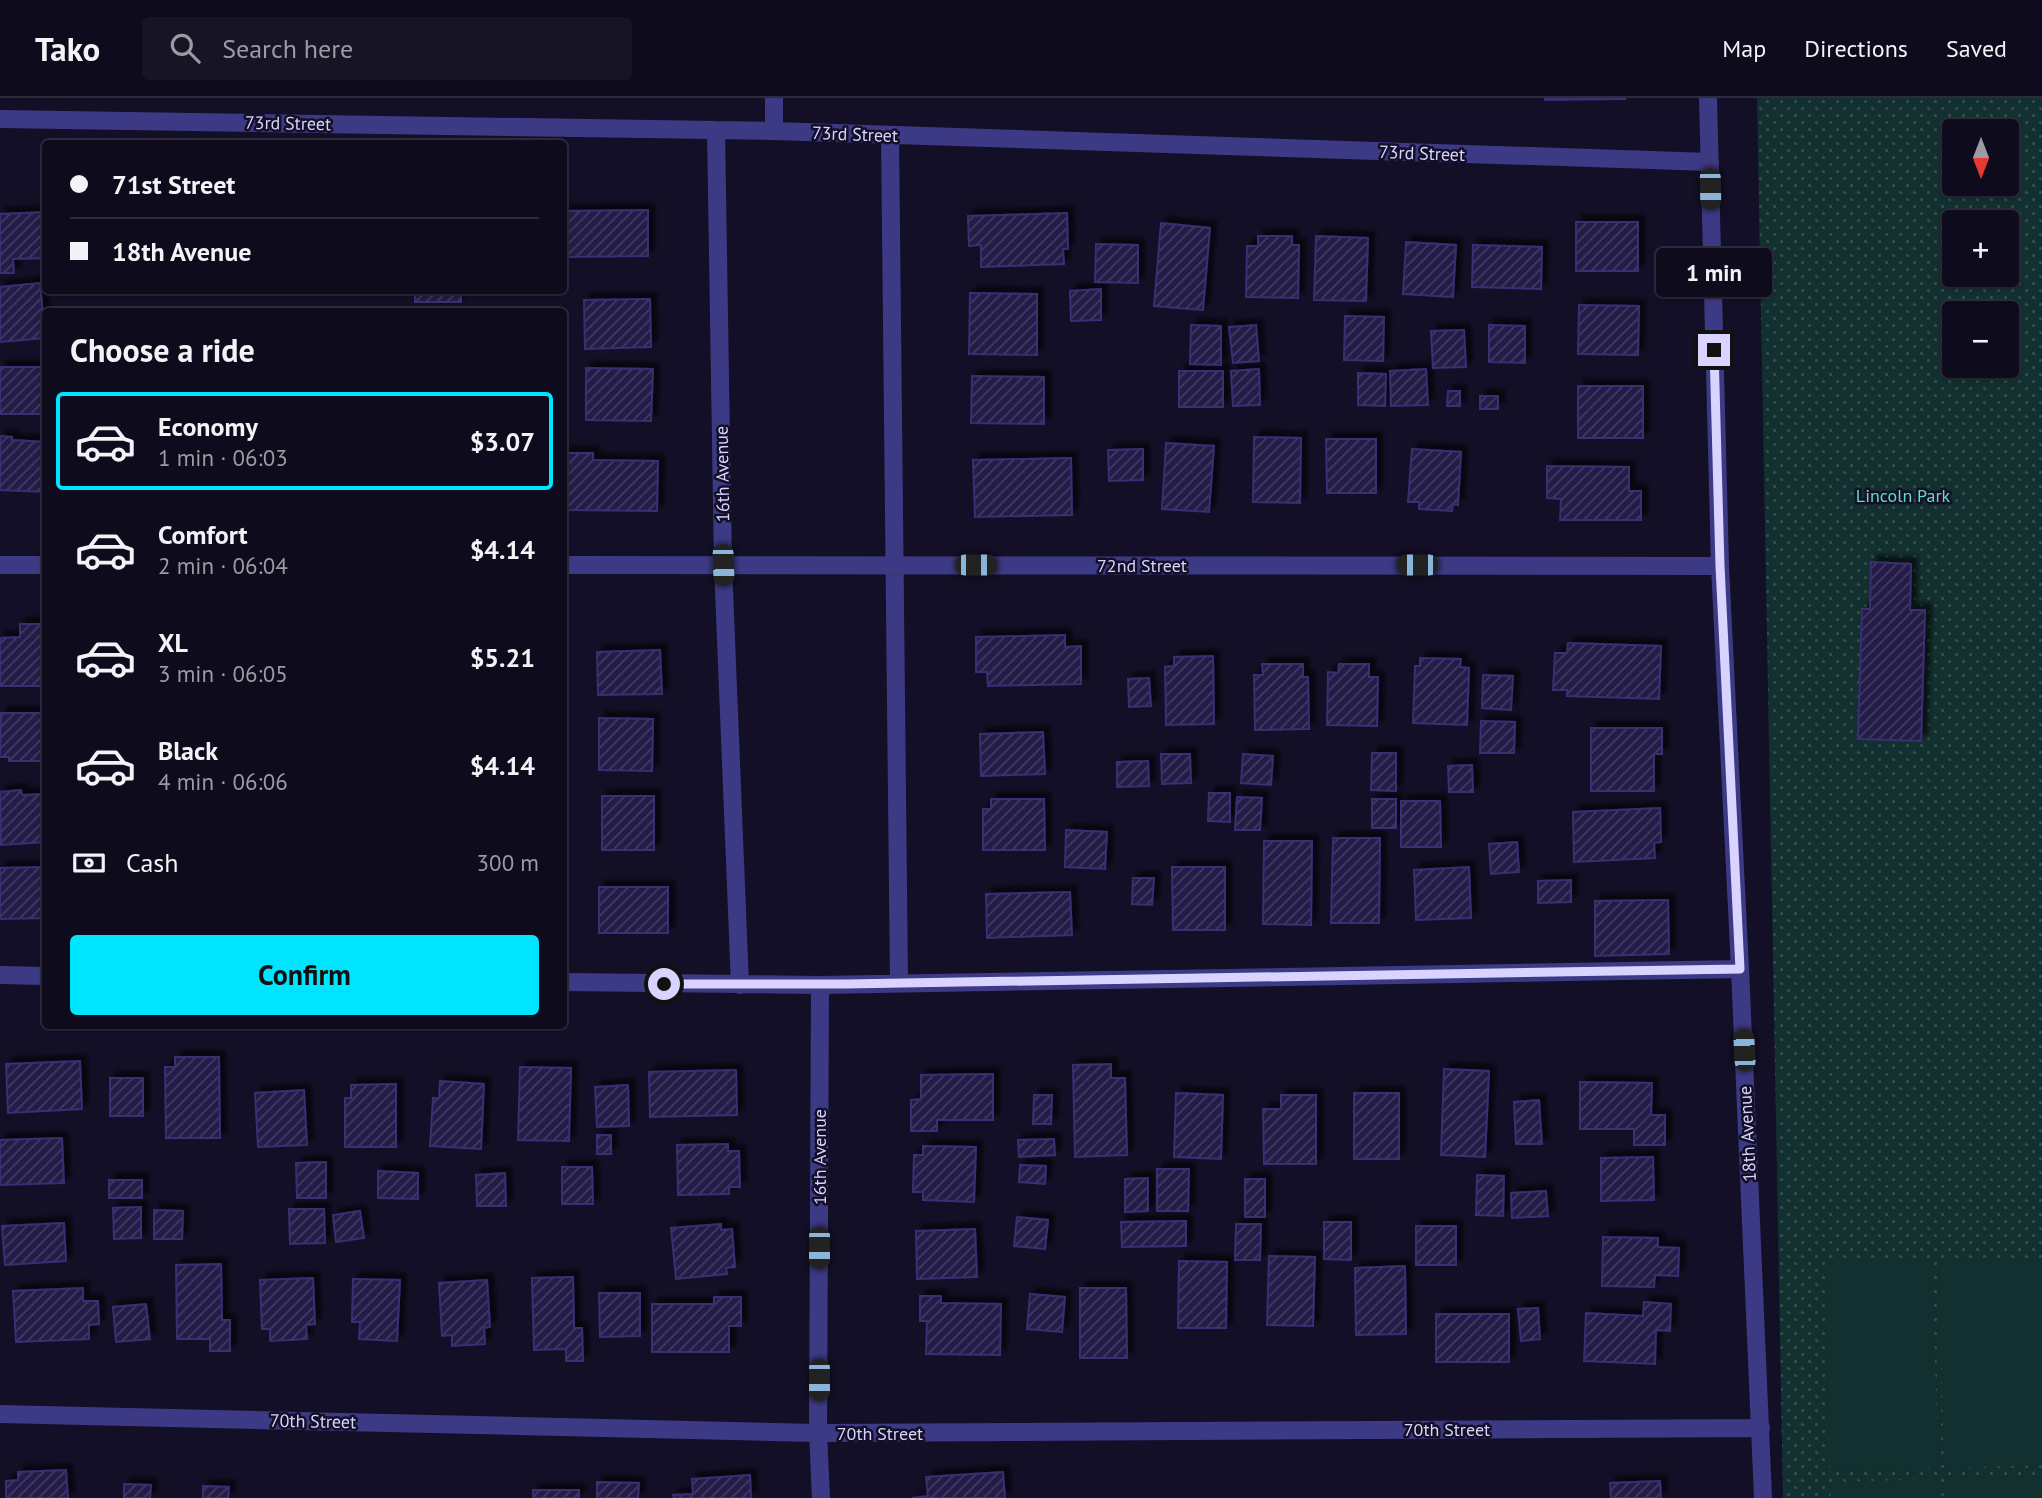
<!DOCTYPE html>
<html lang="en">
<head>
<meta charset="utf-8">
<style>
  body { margin:0; font-family:"PT Sans",sans-serif; background:#171425; color:#f1f3f6; height:100vh; display:flex; flex-direction:column; font-size:26px; white-space:nowrap }
  * { box-sizing:border-box; margin:0 }
  p { font-size:23px; color:#9b9ba3 }
  .icon { flex:none; width:38px; height:38px; fill:none; stroke:currentColor; stroke-width:2; stroke-linecap:round; stroke-linejoin:round }
  .map { position:relative; flex:1; overflow:hidden }
  .side { position:absolute; left:42px; top:210px; width:525px; height:721px; display:flex; flex-direction:column; background:#0e0b1c; border-radius:7px; box-shadow:0 2px 5px #0004,0 0 0 2px #2e2b3b }
  .side>* { flex:none }
  .banner { position:absolute; left:42px; top:42px; width:525px; height:154px; border-radius:7px; box-shadow:0 2px 5px #0004,0 0 0 2px #2e2b3b; display:grid; align-content:center; height:154px; padding:0 28px; background:#0e0b1c }
  .needle { width:46px; rotate:180deg }
  .tools { position:absolute; left:1942px; top:21px; display:grid; gap:14px }
  .tools a { display:grid; place-items:center; width:77px; height:77px; border-radius:7px; background:#0e0b1c; box-shadow:0 2px 5px #0004,0 0 0 2px #2e2b3b; font-size:35px }
  .end { position:absolute; width:32px; height:32px; margin:-16px; border:9px solid #d9d4ff; background:#111; box-shadow:0 0 0 4px #111 }
  .from { border-radius:50% }
  .bubble { position:absolute; height:49px; border-radius:7px; background:#0e0b1c; box-shadow:0 2px 5px #0004,0 0 0 2px #2e2b3b; font-size:23px; font-weight:800; line-height:49px; text-align:center }
  .car { position:absolute; width:21px; height:42px; margin:-21px -10px; border-radius:9px; box-shadow:0 0 5px 2px #0007; background:linear-gradient(#222 24%,#8ab4d8 0 40%,#222 0 76%,#8ab4d8 0 86%,#222 0) }
  .banner b { display:flex; align-items:center; gap:24px; height:66px; font-size:26px }
  .banner b+b { border-top:2px solid #2e2b3b }
  .banner i { width:18px; height:18px; background:#f1f3f6 }
  ul { padding:0; list-style:none }
  li { display:flex; align-items:center; gap:21px; height:98px; margin:0 14px 10px; padding:0 14px; border:4px solid transparent; border-radius:7px }
  li div { flex:1 }
  li b { display:block; font-size:26px }
  li em { font-style:normal; font-weight:800 }
  li.current { border-color:#00e5ff }
  li>.icon { width:63px; height:63px; stroke-width:1.5 }
  h2 { padding:0 28px; font-size:32px; line-height:84px }
  .pay { display:flex; align-items:center; gap:18px; height:77px; padding:0 28px; font-size:26px }
  .pay p { margin-inline-start:auto }
  .button { display:flex; gap:14px; margin-top:auto; padding:14px 28px }
  .button a { flex:1; height:80px; border-radius:7px; background:#00e5ff; color:#111; font-size:28px; font-weight:800; line-height:80px; text-align:center }
  header { display:flex; align-items:center; gap:42px; box-sizing:border-box; height:98px; padding:0 35px; background:#0e0b1c; border-bottom:2px solid #2e2b3b }
  header strong { font-size:33px }
  nav { display:flex; gap:38px; margin-inline-start:auto; font-size:24px }
  .search { width:490px; height:63px; background:#171425; display:flex; align-items:center; gap:18px; box-sizing:border-box; padding:0 24px; border-radius:7px; color:#9b9ba3; font-size:26px }
  .map>svg:first-child { display:block }
  .grass { fill:url(#grass-dots); fill-rule:evenodd }
  .pitch { fill:#12302f }
  .building { fill:url(#building-hatch); stroke:#3b2d73; stroke-width:2; filter:url(#shadow) }
  .lines { fill:none; stroke-linecap:round; stroke-linejoin:round }
  .minor { stroke:#3d3a85; stroke-width:18 }
  .route { stroke:#d9d4ff; stroke-width:9 }
  .labels { text-anchor:middle; dominant-baseline:central; stroke-width:5; stroke-linejoin:round; paint-order:stroke }
  .street-label { font-size:18px; fill:#d9d4ff; stroke:#130f26 }
  .park-label { font-size:18px; fill:#5fe0c0; stroke:#130f26 }
</style>
</head>
<body>
<header>
<strong>Tako</strong>
<div class="search"><svg class="icon" aria-label="search" viewBox="0 0 24 24"><circle cx="10" cy="10" r="6"/><path d="M15 15l6 6"/></svg>Search here</div>
<nav><a>Map</a><a>Directions</a><a>Saved</a></nav>
</header>
<div class="map">
<svg width="2042" height="1400" viewBox="0 0 2042 1400">
  <defs>
    <pattern id="grass-dots" width="8" height="8" patternUnits="userSpaceOnUse" patternTransform="scale(1.75)"><rect width="8" height="8" fill="#12302f"/><path d="M2 2h.1M6 6h.1" fill="none" stroke="#344d4e" stroke-width="1.8" stroke-linecap="round"/></pattern>
    <pattern id="building-hatch" width="6" height="6" patternUnits="userSpaceOnUse" patternTransform="scale(1.75)"><rect width="6" height="6" fill="#241b47"/><path d="M-1 1l2-2M0 6l6-6M5 7l2-2" fill="none" stroke="#433b63"/></pattern>
    <filter id="shadow"><feDropShadow dx="6" dy="-6" stdDeviation="2" flood-color="#0009"/></filter>
  </defs>
  <rect width="100%" height="100%" fill="#130f26"/>
  <!-- grass -->
  <path class="grass" d="M1757 0H2042V1400H1783ZM1955 33H2007V86H1955ZM1955 124H2007V177H1955ZM1955 215H2007V268H1955Z"/>
  <!-- pitch -->
  <path class="pitch" d="M2042 1160V1367L1944 1370 1939 1162Z
    M1932 1162 1938 1369 1830 1372 1825 1165Z
    M2042 1378V1400H1945V1380Z
    M1937 1381 1938 1400H1831L1830 1384Z"/>
  <!-- building -->
  <path class="building" d="M1545 0H1625V1L1545 2Z
    M648 112V158L564 159V113Z
    M46 114V160L13 161 14 175H0V116Z
    M1067 115 1068 151H1063L1064 166 981 169V147L969 148 968 118Z
    M1576 124H1638V173H1576Z
    M1161 125 1210 130 1203 212 1154 208Z
    M1258 138H1292V147H1299L1298 200 1246 199 1247 148H1258Z
    M1316 138 1368 140 1366 203 1314 202Z
    M1406 144 1456 147 1453 199 1403 196Z
    M1096 146 1138 147V185L1095 184Z
    M1473 147 1542 149 1541 191 1472 189Z
    M40 185 45 240 0 244V189Z
    M1101 191V222L1071 223 1070 193Z
    M415 192H461V204H415Z
    M970 195 1037 196V257L969 256Z
    M650 201 651 249 585 251 584 202Z
    M1579 207 1639 208 1638 257 1578 256Z
    M1345 218 1384 219 1383 263 1344 262Z
    M1191 227 1221 228V267L1190 266Z
    M1256 227 1259 263 1233 265 1229 229Z
    M1489 227 1525 228V265L1489 264Z
    M1464 232 1466 269 1433 270 1431 233Z
    M0 269H42V316H0Z
    M586 270 653 271 651 323 586 322Z
    M1259 271 1260 307 1233 308 1231 273Z
    M1426 271 1428 307 1391 308 1390 273Z
    M1179 273H1223V309H1179Z
    M1358 275 1386 276 1385 308 1358 307Z
    M972 278 1044 279V326L971 325Z
    M1578 288H1643V340H1578Z
    M1448 293H1460V308H1447Z
    M1480 298H1498V311H1480Z
    M0 338 12 339V342L46 344V394L0 392Z
    M1254 339 1301 340 1300 405 1253 404Z
    M1326 341H1376V395H1327Z
    M1166 345 1214 348 1209 414 1162 411Z
    M1143 351V382L1109 383 1108 352Z
    M1412 351 1461 354 1458 407 1453 406 1452 413 1419 411V404H1408Z
    M564 355H593V362L658 363 657 413 565 412V402H564Z
    M1071 360 1072 417 975 419 973 362Z
    M1547 368 1629 369V393H1641V422H1560L1561 401 1547 400Z
    M1871 464 1911 466 1910 512H1925L1921 643 1858 641 1862 511H1870Z
    M20 526H46V588H0V540L20 539Z
    M1065 537V549L1081 548V586L988 588 987 574H976V539Z
    M1568 545 1661 548 1659 601 1567 598V592H1553L1555 555H1567Z
    M660 552 662 596 598 597 597 554Z
    M1213 558 1214 626 1166 627 1165 569 1174 568V559Z
    M1420 560 1461 561 1460 569 1469 570 1467 627 1413 625 1415 568H1420Z
    M1262 566H1303V579H1308L1309 631 1255 632 1254 577H1263Z
    M1339 566H1369V579H1378L1377 628 1327 627 1328 574 1338 575Z
    M1483 577 1513 578 1511 612 1482 610Z
    M1149 580 1151 608 1129 609 1128 581Z
    M1 615H46V663H9V659H0Z
    M599 620 653 621 652 673 599 672Z
    M1481 623 1515 624 1514 655H1480Z
    M1591 630H1662V656H1654V693H1591Z
    M1043 634 1045 676 981 678 980 636Z
    M1372 655H1396V693L1371 692Z
    M1161 656H1190L1191 685 1162 686Z
    M1243 656 1273 658 1271 687 1241 685Z
    M1148 663 1149 688 1117 689V664Z
    M1472 667 1473 694H1449L1448 668Z
    M21 692 22 697 46 696V744L1 747 0 694Z
    M1209 695H1230V724L1208 723Z
    M602 698H654V752H602Z
    M1237 699 1262 700 1260 732H1235Z
    M991 701H1044L1045 752H983V711H991Z
    M1372 701H1396V730H1372Z
    M1401 703H1440L1441 749H1401Z
    M1660 710 1661 744 1654 745 1655 760 1574 764 1573 714Z
    M1066 732 1107 734 1105 771 1065 769Z
    M1333 740H1380L1379 825H1331Z
    M1264 743H1312L1311 827 1263 826Z
    M1517 744 1519 774 1491 776 1489 746Z
    M46 769V820L0 821V770Z
    M1172 769H1225V832H1173Z
    M1469 769 1471 820 1416 822 1414 772Z
    M1133 780H1154L1152 807 1132 806Z
    M1571 782V804L1538 805V783Z
    M599 789H668V835H599Z
    M1070 794 1072 837 987 840 986 796Z
    M1668 802 1669 856 1595 858V803Z
    M175 959H219L220 1040H166L165 969H175Z
    M80 963 82 1011 8 1015 6 966Z
    M1111 966V980H1125L1127 1057 1075 1059 1073 967Z
    M520 969 571 970 569 1043 518 1042Z
    M1444 971 1489 973 1485 1059 1441 1057Z
    M736 972 737 1017 650 1019 649 974Z
    M993 976V1022H937V1033H911V1002L921 1001V977Z
    M110 980H143V1018H110Z
    M440 983 484 986 481 1051 430 1048 433 1000H439Z
    M1580 984 1652 985 1651 1017H1665V1047H1634V1031H1580Z
    M396 986V1049H345V1000H351V987Z
    M628 987 629 1028 597 1029 595 989Z
    M304 992 307 1047 258 1049 255 995Z
    M1176 995 1223 997 1221 1061 1174 1059Z
    M1354 995H1399V1061H1354Z
    M1034 997H1052L1051 1026H1033Z
    M1281 997H1316V1066H1264L1263 1011H1281Z
    M1539 1002 1542 1046H1516L1514 1004Z
    M597 1037H611V1056H597Z
    M62 1040 64 1085 0 1087V1042Z
    M1054 1041 1055 1057 1019 1059 1018 1042Z
    M728 1046V1053H739L740 1089H729V1096L678 1097 677 1047Z
    M923 1048 976 1049 974 1104 923 1102V1094H913L914 1057H923Z
    M1653 1059 1654 1102 1601 1103V1060Z
    M326 1064V1100H297L296 1065Z
    M1020 1067 1046 1068 1045 1086 1019 1084Z
    M562 1069H592L593 1106H562Z
    M1157 1071H1189L1188 1113H1157Z
    M378 1073 418 1075V1101L378 1100Z
    M505 1075 506 1108H477L476 1077Z
    M1477 1077 1504 1078 1503 1118 1476 1117Z
    M1148 1080V1113L1125 1114V1081Z
    M1245 1081H1265V1119H1245Z
    M109 1082H142V1100H109Z
    M1546 1093 1548 1118 1512 1120 1511 1095Z
    M141 1109V1140L114 1141 113 1110Z
    M289 1111H324L325 1145 290 1146Z
    M154 1112 183 1113 182 1141H154Z
    M360 1113 364 1140 336 1144 333 1117Z
    M1017 1119 1048 1122 1045 1151 1014 1148Z
    M1186 1123V1148L1122 1149 1121 1124Z
    M1324 1124H1351V1162L1324 1161Z
    M64 1125 66 1163 5 1167 2 1128Z
    M721 1126V1132L732 1131 735 1169 726 1170 727 1176 676 1181 671 1130Z
    M1236 1126H1261L1260 1162H1235Z
    M1416 1128H1456V1167H1416Z
    M975 1131 977 1179 917 1181 916 1133Z
    M1603 1139 1658 1140V1149L1679 1150 1678 1178 1655 1177 1654 1189 1602 1188Z
    M1269 1158 1315 1159 1313 1228 1267 1227Z
    M1179 1163 1227 1164 1226 1230H1178Z
    M221 1166 222 1222H230V1253H210V1241H177L176 1167Z
    M1405 1168 1406 1236 1356 1237 1355 1170Z
    M573 1179 574 1230H582L583 1263H566V1251L534 1252 532 1180Z
    M313 1180 315 1226 306 1227 307 1241 270 1243V1231H262L260 1182Z
    M353 1181 400 1182 397 1243 359 1241 360 1224H352Z
    M487 1182 490 1229 484 1230 485 1246 452 1248V1237L442 1238 439 1185Z
    M83 1190V1203H98L99 1226 89 1227V1241L16 1244 13 1193Z
    M1080 1190H1126L1127 1260H1080Z
    M599 1195H640V1238L600 1239Z
    M1030 1196 1065 1199 1062 1234 1027 1231Z
    M920 1198H941V1205L1001 1206 1000 1257 926 1256 927 1223H920Z
    M714 1199H741V1228H729V1254H652V1206H714Z
    M1644 1204 1671 1206 1670 1233 1656 1232 1655 1266 1584 1263 1586 1215 1643 1218Z
    M146 1206 150 1241 116 1244 113 1209Z
    M1538 1210 1540 1241 1521 1243 1518 1211Z
    M1436 1216H1509V1264H1436Z
    M66 1372 68 1400H6V1383L18 1382V1374Z
    M1003 1374 1005 1400H912L928 1398 926 1379Z
    M750 1377 751 1400H674L673 1397 693 1396 692 1381Z
    M1660 1383 1661 1400H1611L1610 1385Z
    M597 1384 639 1385 638 1400H597Z
    M124 1386 151 1387 150 1400H124Z
    M203 1388 229 1389 228 1400H203Z
    M533 1392H579V1400H533Z"/>
  <g class="lines">
    <!-- minor -->
    <path class="minor" d="M1708 0 1720 468 1740 871 1763 1400
      M0 21 774 33 1710 64
      M716 32 723 467 740 887
      M774 33V0
      M890 37 899 885
      M0 467H46
      M564 467 1720 468
      M0 877 46 878
      M564 884 820 887 1740 871
      M820 887 818 1335 821 1400
      M0 1316 818 1335 1761 1330"/>
  </g>
  <g class="lines">
    <!-- route -->
    <path class="route" d="M664 886H846L1740 871 1720 468 1714 252"/>
  </g>
  <g class="labels">
    <!-- street labels -->
    <g class="street-label">
      <text transform="translate(288 25) rotate(1)">73rd Street</text>
      <text transform="translate(855 36) rotate(2)">73rd Street</text>
      <text transform="translate(1422 55) rotate(2)">73rd Street</text>
      <text transform="translate(722 376) rotate(-91)">16th Avenue</text>
      <text x="1142" y="467">72nd Street</text>
      <text transform="translate(1747 1036) rotate(-93)">18th Avenue</text>
      <text transform="translate(819 1059) rotate(-90)">16th Avenue</text>
      <text transform="translate(313 1323) rotate(1)">70th Street</text>
      <text x="1447" y="1331">70th Street</text>
      <text x="880" y="1335">70th Street</text>
    </g>
    <!-- park labels -->
    <g class="park-label">
      <text x="1903" y="397">Lincoln Park</text>
    </g>
  </g>
</svg>
<div class="tools">
<a><svg class="needle" viewBox="-14 -14 28 28"><path d="M0-13l5 13h-10z" fill="#e53935"/><path d="M0 13l5-13h-10z" fill="#9b9ba3"/></svg></a>
<a>+</a>
<a>−</a>
</div>
<i class="end from" style="left:664px;top:886px"></i>
<i class="end" style="left:1714px;top:252px"></i>
<div class="bubble" style="left:1656px;top:150px;width:116px">1 min</div>
<i class="car" style="left:1710px;top:91px;rotate:179deg"></i>
<i class="car" style="left:723px;top:467px;rotate:178deg"></i>
<i class="car" style="left:976px;top:467px;rotate:90deg"></i>
<i class="car" style="left:1417px;top:467px;rotate:270deg"></i>
<i class="car" style="left:1744px;top:952px;rotate:357deg"></i>
<i class="car" style="left:819px;top:1150px;rotate:180deg"></i>
<i class="car" style="left:819px;top:1282px;rotate:180deg"></i>
<div class="banner">
<b><i class="from"></i>71st Street</b>
<b><i></i>18th Avenue</b>
</div>
<section class="side">
<h2>Choose a ride</h2>
<ul>
<li class="current"><svg class="icon" aria-label="car" viewBox="0 0 24 24"><path d="M5 17H2v-5l4-1 3-4h7l3 4 3 1v5h-3M9 17h6M6 11h13"/><circle cx="7" cy="17" r="2"/><circle cx="17" cy="17" r="2"/></svg><div><b>Economy</b><p>1 min · 06:03</p></div><em>$3.07</em></li>
<li><svg class="icon" aria-label="car" viewBox="0 0 24 24"><path d="M5 17H2v-5l4-1 3-4h7l3 4 3 1v5h-3M9 17h6M6 11h13"/><circle cx="7" cy="17" r="2"/><circle cx="17" cy="17" r="2"/></svg><div><b>Comfort</b><p>2 min · 06:04</p></div><em>$4.14</em></li>
<li><svg class="icon" aria-label="car" viewBox="0 0 24 24"><path d="M5 17H2v-5l4-1 3-4h7l3 4 3 1v5h-3M9 17h6M6 11h13"/><circle cx="7" cy="17" r="2"/><circle cx="17" cy="17" r="2"/></svg><div><b>XL</b><p>3 min · 06:05</p></div><em>$5.21</em></li>
<li><svg class="icon" aria-label="car" viewBox="0 0 24 24"><path d="M5 17H2v-5l4-1 3-4h7l3 4 3 1v5h-3M9 17h6M6 11h13"/><circle cx="7" cy="17" r="2"/><circle cx="17" cy="17" r="2"/></svg><div><b>Black</b><p>4 min · 06:06</p></div><em>$4.14</em></li>
</ul>
<div class="pay"><svg class="icon" aria-label="cash" viewBox="0 0 24 24"><path d="M3 7h18v10H3z"/><circle cx="12" cy="12" r="2"/></svg>Cash<p>300 m</p></div>
<div class="button"><a>Confirm</a></div>
</section>
</div>
</body>
</html>
